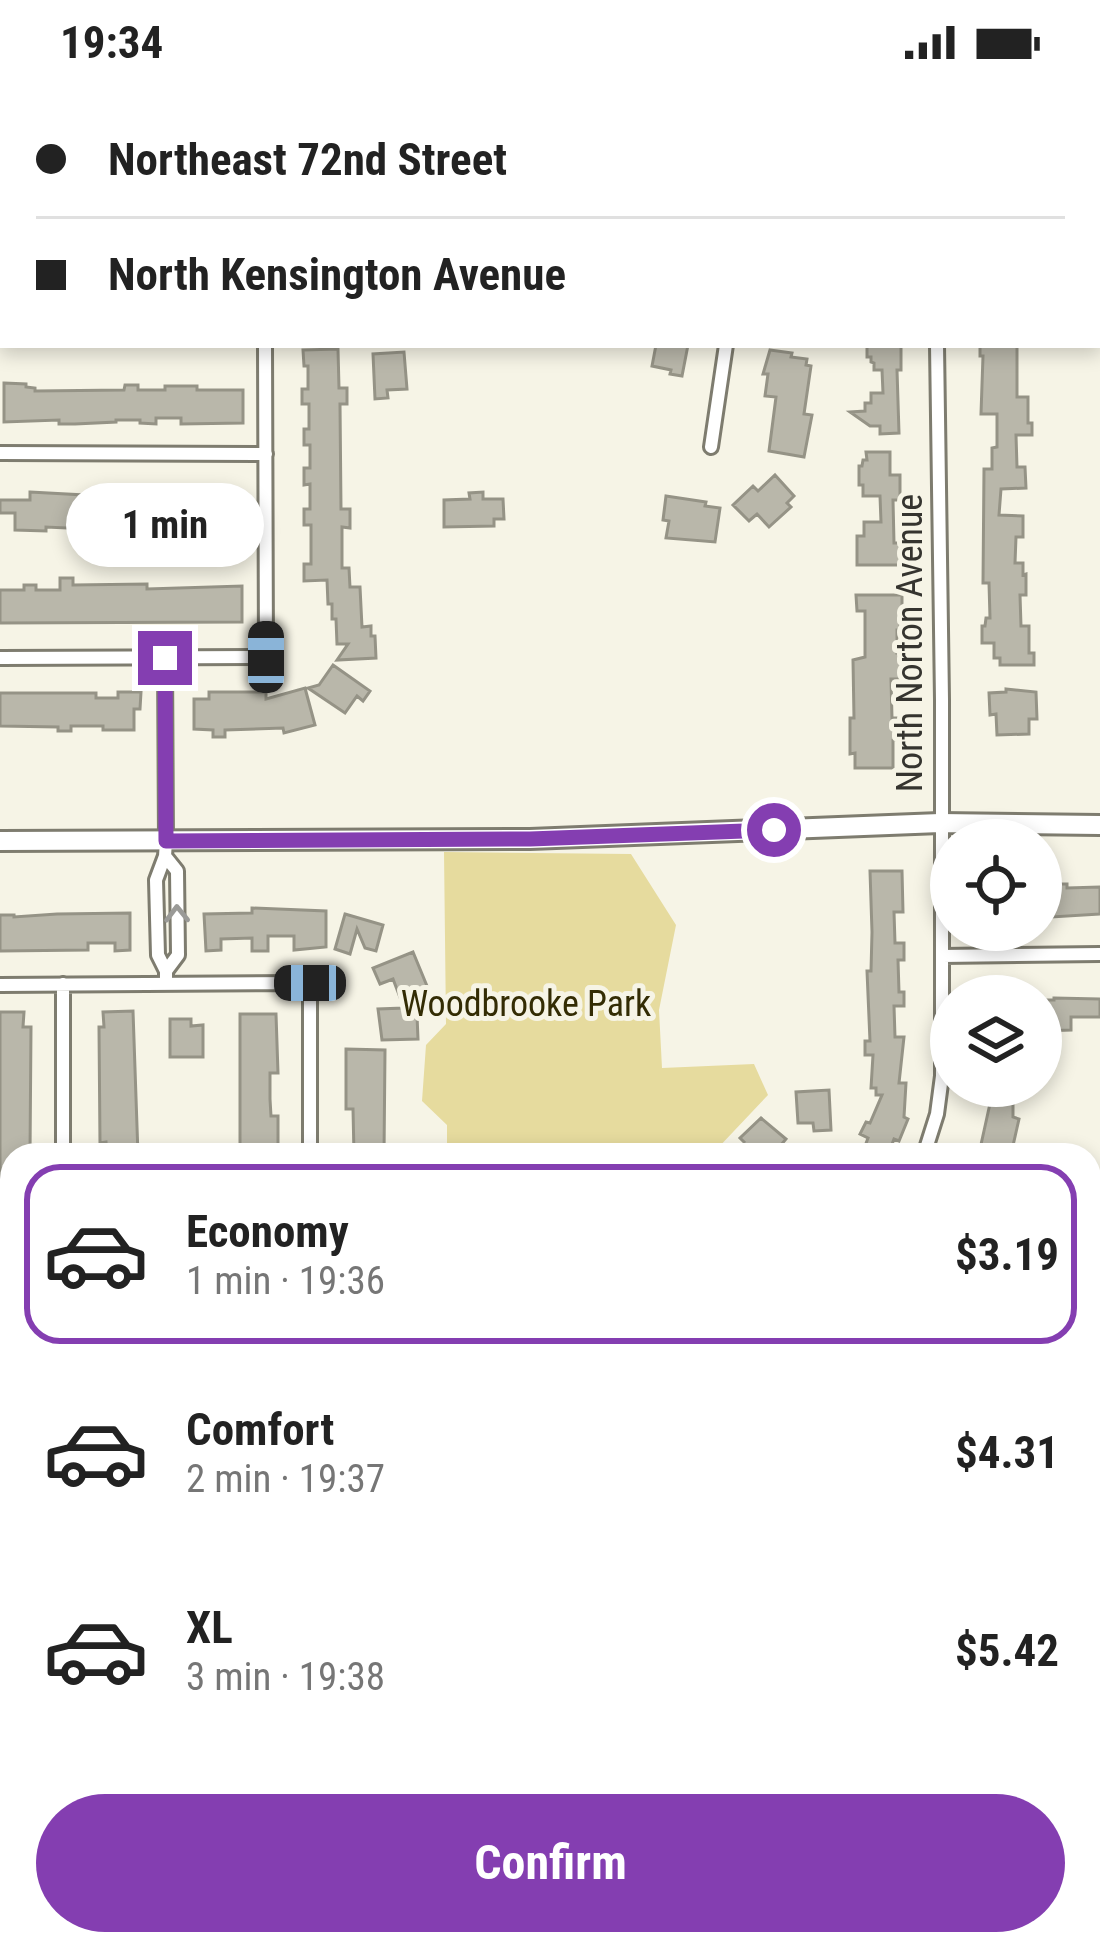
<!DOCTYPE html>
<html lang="en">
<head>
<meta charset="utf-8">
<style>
  body { margin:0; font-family:"Roboto Condensed",sans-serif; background:#f2f2f2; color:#222; height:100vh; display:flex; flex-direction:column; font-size:45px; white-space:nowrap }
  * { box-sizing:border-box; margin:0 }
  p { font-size:39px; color:#767676 }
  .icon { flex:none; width:66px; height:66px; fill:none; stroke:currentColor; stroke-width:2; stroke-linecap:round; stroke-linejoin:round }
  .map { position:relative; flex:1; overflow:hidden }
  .panel { position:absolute; left:0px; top:1059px; width:1101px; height:813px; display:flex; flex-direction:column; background:#fff; border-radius:36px 36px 0 0; box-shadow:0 6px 18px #0003 }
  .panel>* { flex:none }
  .banner { position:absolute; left:0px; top:0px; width:1101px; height:264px; box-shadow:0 6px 18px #0003; display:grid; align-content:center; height:264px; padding:0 36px; background:#fff }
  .fabs { position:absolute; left:930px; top:735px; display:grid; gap:24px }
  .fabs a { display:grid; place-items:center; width:132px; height:132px; border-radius:50%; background:#fff; box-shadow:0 6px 18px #0003; font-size:60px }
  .end { position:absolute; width:54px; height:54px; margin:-27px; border:15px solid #843eb1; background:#fff; box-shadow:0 0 0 6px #fff }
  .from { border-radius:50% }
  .bubble { position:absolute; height:84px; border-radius:42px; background:#fff; box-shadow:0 6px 18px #0003; font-size:39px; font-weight:700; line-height:84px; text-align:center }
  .car { position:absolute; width:36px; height:72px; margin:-36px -18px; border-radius:15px; box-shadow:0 0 9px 3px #0007; background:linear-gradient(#222 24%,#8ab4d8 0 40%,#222 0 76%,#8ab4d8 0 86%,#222 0) }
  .banner b { display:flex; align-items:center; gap:42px; height:114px; font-size:45px }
  .banner b+b { border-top:3px solid #e0e0e0 }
  .banner i { width:30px; height:30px; background:#222 }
  ul { padding:21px 0 0; list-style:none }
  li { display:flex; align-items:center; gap:36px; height:180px; margin:0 24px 18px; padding:0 12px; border:6px solid transparent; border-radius:36px }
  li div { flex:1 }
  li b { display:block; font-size:45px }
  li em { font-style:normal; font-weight:700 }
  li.current { border-color:#843eb1 }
  li>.icon { width:108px; height:108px; stroke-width:1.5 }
  .primary-button { display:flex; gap:24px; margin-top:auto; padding:24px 36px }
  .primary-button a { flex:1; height:138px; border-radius:72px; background:#843eb1; color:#fff; font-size:48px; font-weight:700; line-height:138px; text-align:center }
  .status { display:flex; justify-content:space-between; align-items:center; height:84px; padding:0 60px; background:#fff; direction:ltr }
  .status svg { height:33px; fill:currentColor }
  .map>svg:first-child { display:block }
  .green { fill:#e6db9e }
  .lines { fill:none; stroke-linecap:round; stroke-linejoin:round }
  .stream { stroke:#b3a44c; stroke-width:4.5 }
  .building { fill:#b9b7aa; stroke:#959386; stroke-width:3 }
  .lane-casing { stroke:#7e7c6f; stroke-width:12 }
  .street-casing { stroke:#7e7c6f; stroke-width:18 }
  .secondary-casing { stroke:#7e7c6f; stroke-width:24 }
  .path { stroke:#97968c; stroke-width:3; stroke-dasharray:12 6; stroke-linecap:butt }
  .lane { stroke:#fff; stroke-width:6 }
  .street { stroke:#fff; stroke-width:12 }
  .secondary { stroke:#fff; stroke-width:18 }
  .oneway { stroke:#9a9a97 }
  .route { stroke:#843eb1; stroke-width:15 }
  .labels { text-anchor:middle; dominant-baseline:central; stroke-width:10; stroke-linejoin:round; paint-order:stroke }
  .street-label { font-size:36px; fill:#35342f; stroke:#f6f4e6 }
  .park-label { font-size:36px; fill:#332c04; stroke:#f6f4e6 }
</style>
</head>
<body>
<div class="status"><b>19:34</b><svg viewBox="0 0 49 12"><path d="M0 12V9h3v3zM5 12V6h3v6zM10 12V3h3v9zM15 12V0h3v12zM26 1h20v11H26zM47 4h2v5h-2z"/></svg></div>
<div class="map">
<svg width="1100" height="1870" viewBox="0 0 1100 1870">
  <rect width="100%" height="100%" fill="#f6f4e6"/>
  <!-- green -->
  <path class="green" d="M444 768 631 770 676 841 659 926 662 984 754 980 768 1011 716 1066V1071H447V1041L422 1017 426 961 446 940Z
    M0 1325H12V1860H1089V1339H1093L1100 1357V1870H0Z"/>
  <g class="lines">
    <!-- stream -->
    <path class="stream" d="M1089 1467 1100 1468
      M0 1614 12 1599"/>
  </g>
  <!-- building -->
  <path class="building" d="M656 261H688L682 292 670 290 671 286 652 282Z
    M867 261H901V286H897L899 349 880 350V342H870L850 328 865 327V319H871V309H883L882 286H874V279L871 278V273H867Z
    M980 261H1017V313H1028V339H1032V351H1016L1017 383H1025L1026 404 1001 405 999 431 1023 432V453H1016L1015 479H1023V491L1026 490V511H1020L1021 542H1029V569H1034V581H1000V574H994V559H982V542H985L986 534H990L989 499H983L984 385H992V364L997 363V330H981L983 272H980Z
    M338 265 339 304H347V320H340L341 425H350V444L342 443V484H349L350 503H360L362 543 371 542V552H375L376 574 337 576 348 560H337L336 535H332V520H328L327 496 304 497V480H311V441H304V425H310V400L304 401V384H310V361H304V345H309V320H302V305H308V282H304L303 266Z
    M770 266 792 269 791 273 807 275 806 281 811 282 804 330 812 331 804 373 769 367 776 313 765 312 768 290H763Z
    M404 268 407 305 387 306 388 314 375 315 373 270Z
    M4 299 26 300V303L35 304V307L124 306 125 301H138V306H165V302H197V306H243V339L181 340V334H156V340L140 339V336H116V338L75 340H59V336L4 338Z
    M866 368H890V391H900V416H893L894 459H901V481H857V452H864V438H881L880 412H863V401H859V382H862L863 376H867Z
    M775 391 794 412 787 419 791 423 769 443 757 430 749 437 733 421 753 402 758 407Z
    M30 408 84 411V415H108V408L242 410 241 443 132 447 46 443V447L15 446V429H0V416H30Z
    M483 408V415H503L504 435H494V442L444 443V416L470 415 469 409Z
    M666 412 706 418 705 422 720 424 715 458 666 454 669 437 663 436Z
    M60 494H73V501L147 500V505L242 502V538L0 539V506H24V501H36V506H60Z
    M856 511H902V530H900V546H897V569H901V595H891L892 634H899V655L893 656V684H855V669L850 670V634H854L853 576 865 573V527H857Z
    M333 581 370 607 363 617 357 612 345 629 308 604 319 601Z
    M305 604 315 641 284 649 283 644 225 646V653H213V646L194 645V615H209V608H266V615Z
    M1006 605 1036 608 1037 635H1029V650L997 651 996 630 990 631 989 609 1006 608Z
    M118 608H141L140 625H134V646H103V642H71V647H58V643L0 642V609H96V614H118Z
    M870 787H902L903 828H894L895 859H904V876H898L899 908H904V922H894L895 953H904L899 999H906L904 1033 908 1035 899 1057 894 1055 888 1071H879L864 1065 868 1054 860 1050 866 1038 870 1039 882 1011H876V1004H871L873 971H865V957H870L867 887H871L872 848Z
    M1041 800H1067V804L1100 803V830L1052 833V831H1041Z
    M252 824 326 827V863L294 866V852H268V867H252V854L221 855V866L206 867 204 830 252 829Z
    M130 829V866L115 867V859H88V866L0 867V831H14V833L57 830Z
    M345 830 383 841 376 867 365 864 357 845 350 870 335 865Z
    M413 868 427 902 416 907 418 955 382 956 378 925 404 924 393 895 380 900 373 884Z
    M1054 914 1100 915V933H1071V946L1041 947V916H1054Z
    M133 927 138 1071H107L106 1058 100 1059 99 943H104L103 928Z
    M0 928H24L23 943H31L30 1071H12V1190H0Z
    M240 930H276L278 989H270V1015L271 1032H278V1071H240Z
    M170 935H191V942L203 941V973H170Z
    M346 965 385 966 384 1071H354L353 1025H346Z
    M987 1002H1013V1033L1019 1035 1012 1066 999 1063 998 1069 980 1065 991 1015H987Z
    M829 1006 831 1046 814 1047 813 1039H798L796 1008Z
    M761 1034 786 1055 776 1067 772 1064 767 1071H745L738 1066 744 1058 740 1054Z"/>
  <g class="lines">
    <defs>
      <path id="lane" d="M1089 1847 1100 1843
        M1042 1870 1059 1860"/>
      <path id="street" d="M264 0V3
        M779 0 782 3
        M41 3V0
        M940 3 946 0
        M0 160H3
        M0 196 3 187
        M711 363 726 261
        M0 369 266 370
        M0 574 266 573 265 261
        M165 574 166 757 165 772 156 796 158 871 166 887V899
        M165 772 177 787 178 871 166 887
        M942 872 1100 870
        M63 900V1071
        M0 901 310 899V1071
        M924 1071 937 1030 942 992V616L937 261
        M0 1214H12"/>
      <path id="secondary" d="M0 757 530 755 940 739 1100 741"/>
    </defs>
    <!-- lane casing -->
    <use href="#lane" class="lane-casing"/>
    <!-- street casing -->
    <use href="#street" class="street-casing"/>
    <!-- secondary casing -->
    <use href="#secondary" class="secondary-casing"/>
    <!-- path -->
    <path class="path" d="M1089 1531H1100
      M0 1685 12 1672
      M430 1860 435 1870
      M410 1870 411 1860"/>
    <!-- lane -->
    <use href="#lane" class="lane"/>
    <!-- street -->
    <use href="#street" class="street"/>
    <!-- secondary -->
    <use href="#secondary" class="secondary"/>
  </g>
  <!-- one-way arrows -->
  <defs><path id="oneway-chevron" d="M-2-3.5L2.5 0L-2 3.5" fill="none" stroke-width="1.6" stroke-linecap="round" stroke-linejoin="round" transform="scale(3)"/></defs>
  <use class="oneway" href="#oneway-chevron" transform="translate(177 830) rotate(-91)"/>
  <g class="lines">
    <!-- route -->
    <path class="route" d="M165 574 166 757 530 755 774 746"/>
  </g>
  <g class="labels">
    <!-- street labels -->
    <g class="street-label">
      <text transform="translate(910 559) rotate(-90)">North Norton Avenue</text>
    </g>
    <!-- park labels -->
    <g class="park-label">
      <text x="526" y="920">Woodbrooke Park</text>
    </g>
  </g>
</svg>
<div class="fabs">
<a><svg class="icon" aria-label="locate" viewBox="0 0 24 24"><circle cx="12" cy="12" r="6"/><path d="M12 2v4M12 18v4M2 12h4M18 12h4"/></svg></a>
<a><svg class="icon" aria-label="layers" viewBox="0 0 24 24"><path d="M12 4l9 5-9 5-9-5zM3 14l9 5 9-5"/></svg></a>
</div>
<i class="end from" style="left:774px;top:746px"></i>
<i class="end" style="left:165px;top:574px"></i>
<div class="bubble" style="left:66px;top:399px;width:198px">1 min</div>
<i class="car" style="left:266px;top:573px;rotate:0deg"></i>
<i class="car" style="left:310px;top:899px;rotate:270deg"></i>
<div class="banner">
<b><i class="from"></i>Northeast 72nd Street</b>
<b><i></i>North Kensington Avenue</b>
</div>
<section class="panel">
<ul>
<li class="current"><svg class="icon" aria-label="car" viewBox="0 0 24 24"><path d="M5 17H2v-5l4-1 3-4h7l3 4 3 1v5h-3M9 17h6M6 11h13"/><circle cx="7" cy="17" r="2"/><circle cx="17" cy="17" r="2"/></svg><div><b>Economy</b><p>1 min · 19:36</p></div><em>$3.19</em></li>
<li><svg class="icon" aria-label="car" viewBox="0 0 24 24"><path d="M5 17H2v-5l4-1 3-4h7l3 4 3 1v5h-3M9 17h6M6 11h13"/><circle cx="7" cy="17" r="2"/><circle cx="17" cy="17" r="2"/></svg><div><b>Comfort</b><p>2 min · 19:37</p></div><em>$4.31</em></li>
<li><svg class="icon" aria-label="car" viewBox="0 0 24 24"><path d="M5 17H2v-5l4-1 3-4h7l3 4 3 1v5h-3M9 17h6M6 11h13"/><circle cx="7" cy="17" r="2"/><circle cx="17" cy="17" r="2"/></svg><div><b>XL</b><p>3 min · 19:38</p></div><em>$5.42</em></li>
</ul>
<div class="primary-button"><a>Confirm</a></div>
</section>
</div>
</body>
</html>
